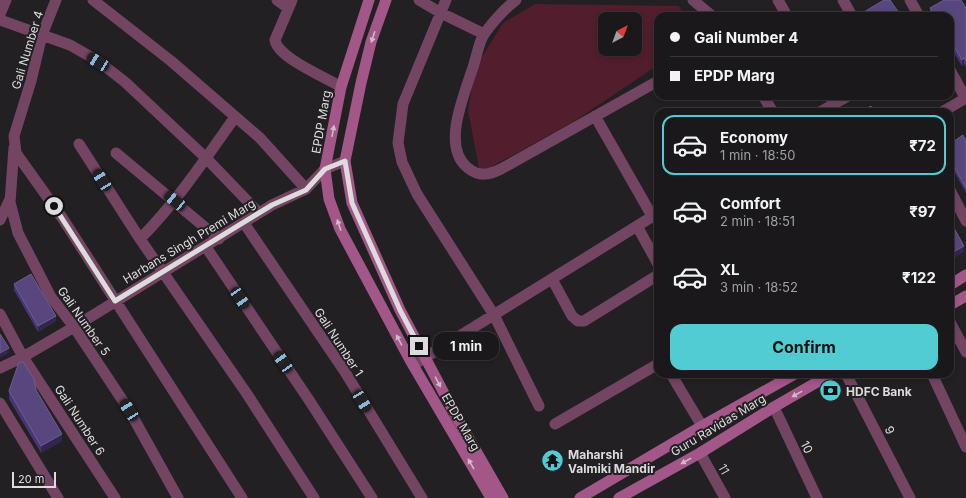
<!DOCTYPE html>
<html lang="en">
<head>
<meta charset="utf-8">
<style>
  body { margin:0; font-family:Inter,sans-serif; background:#272527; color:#f1f3f6; height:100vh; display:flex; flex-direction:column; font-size:15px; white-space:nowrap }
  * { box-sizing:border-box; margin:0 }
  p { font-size:13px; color:#9fa0a2 }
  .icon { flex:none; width:22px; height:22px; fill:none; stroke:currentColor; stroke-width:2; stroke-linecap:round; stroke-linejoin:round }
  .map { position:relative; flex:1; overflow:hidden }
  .drawer { position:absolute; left:654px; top:108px; width:300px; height:270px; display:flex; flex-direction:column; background:#1a181a; border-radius:12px; box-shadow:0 2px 6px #0003,0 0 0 1px #383739 }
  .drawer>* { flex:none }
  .hud { position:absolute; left:654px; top:12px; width:300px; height:88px; border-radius:12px; box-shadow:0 2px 6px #0003,0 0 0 1px #383739; display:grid; align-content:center; height:88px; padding:0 16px; background:#1a181a }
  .needle { width:26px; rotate:41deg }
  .fabs { position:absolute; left:598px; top:12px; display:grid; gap:8px }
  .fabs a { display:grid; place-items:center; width:44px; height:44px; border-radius:8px; background:#1a181a; box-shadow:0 2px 6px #0003,0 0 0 1px #383739; font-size:20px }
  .scale { position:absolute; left:12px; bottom:10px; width:44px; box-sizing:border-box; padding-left:4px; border:2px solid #dcdbdd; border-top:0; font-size:11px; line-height:14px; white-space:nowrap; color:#dcdbdd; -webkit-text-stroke:3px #222022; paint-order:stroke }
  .end { position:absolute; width:18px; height:18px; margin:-9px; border:5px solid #dcdbdd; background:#111; box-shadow:0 0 0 2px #111 }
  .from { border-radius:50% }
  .bubble { position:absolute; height:28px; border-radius:12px; background:#1a181a; box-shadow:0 2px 6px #0003,0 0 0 1px #383739; font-size:13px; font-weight:700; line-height:28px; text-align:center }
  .car { position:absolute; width:12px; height:24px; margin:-12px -6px; border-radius:5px; box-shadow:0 0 3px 1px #0007; background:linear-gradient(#222 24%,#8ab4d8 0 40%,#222 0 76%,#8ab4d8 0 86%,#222 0) }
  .hud b { display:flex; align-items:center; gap:14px; height:38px; font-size:15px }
  .hud b+b { border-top:1px solid #383739 }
  .hud i { width:10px; height:10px; background:#f1f3f6 }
  ul { padding:7px 0 0; list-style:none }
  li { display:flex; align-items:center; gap:12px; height:60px; margin:0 8px 6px; padding:0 8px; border:2px solid transparent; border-radius:12px }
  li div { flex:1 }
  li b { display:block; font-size:15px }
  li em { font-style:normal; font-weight:700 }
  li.current { border-color:#51ccd2 }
  li>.icon { width:36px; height:36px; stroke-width:1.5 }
  .button { display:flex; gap:8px; margin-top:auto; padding:8px 16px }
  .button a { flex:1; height:46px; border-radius:12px; background:#51ccd2; color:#111; font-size:16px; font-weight:700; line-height:46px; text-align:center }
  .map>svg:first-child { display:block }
  .green { fill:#521d2c; fill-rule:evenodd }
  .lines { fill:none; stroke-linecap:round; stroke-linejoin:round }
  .minor { stroke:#734563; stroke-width:11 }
  .secondary { stroke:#a25788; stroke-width:11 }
  .wall { fill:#483573 }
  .shaded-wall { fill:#32254e }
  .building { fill:#58477e; stroke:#6d5e8d }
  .oneway { fill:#cebac8 }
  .route { stroke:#dcdbdd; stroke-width:5 }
  .labels { text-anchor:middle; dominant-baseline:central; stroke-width:4; stroke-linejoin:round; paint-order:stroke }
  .street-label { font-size:12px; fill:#dcdbdd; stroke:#222022 }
  .poi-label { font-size:12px; font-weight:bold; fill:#dcdbdd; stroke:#222022; text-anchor:start }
</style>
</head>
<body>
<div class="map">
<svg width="966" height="498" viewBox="0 0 966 498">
  <rect width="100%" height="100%" fill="#222022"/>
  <!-- green -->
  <path class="green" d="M535 4 679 6 684 16H658V65L573 122 480 173 468 111 475 68 503 23ZM605 19H635V49H605Z"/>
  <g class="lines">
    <!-- minor -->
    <path class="minor" d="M56 0 42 35 31 81 14 136 16 153 63 219 242 498
      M93 0 171 61 260 138 306 189
      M277 0 288 8
      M292 0 275 40C278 58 325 77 341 87
      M419 0 441 13 484 34
      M446 0 403 104 398 143 402 162 417 194 494 315 539 406
      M516 0C505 8 490 25 483 36 478 45 476 60 472 70 464 96 441 147 468 168 479 177 489 175 501 169L658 81
      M693 0 712 16
      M778 0 787 16
      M843 0 852 16
      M910 0 919 16
      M0 14 6 0
      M0 20 70 45 98 61 125 82 206 158 259 213
      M950 70 966 99
      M763 96 773 112
      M830 96 838 112
      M820 112 848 96
      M942 112 966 98
      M595 116 652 216
      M79 144 140 239 247 394 314 498
      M14 148 10 202 18 233 51 297 74 327 129 410 178 498
      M116 153 219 239
      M950 190 966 221
      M0 220 10 199
      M244 223 345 372 422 498
      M637 226 658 264
      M140 239C178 200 204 161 235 117
      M206 247 309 400 372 498
      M552 279 572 316 578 321H584L658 275
      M0 314 23 357 115 498
      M950 322 966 352
      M413 365 658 213
      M0 368 23 357 74 327 272 205 306 189 325 169 345 161
      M671 374 702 426
      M846 374 910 498
      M932 374 966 447
      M0 403 58 498
      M774 407 817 498
      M555 424 658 364
      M700 453 725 498"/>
    <!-- secondary -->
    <path class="secondary" d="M369 0 341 87 325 169 329 199 340 229 410 360 491 498
      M386 0 371 42 361 83 345 161 352 203 400 310 456 416 503 498
      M950 285 966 275
      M950 305 966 296
      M580 498 702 426 795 374
      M619 498 700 453 774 407 831 374"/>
  </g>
  <!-- wall -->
  <path class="wall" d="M930 8H966V67L964 64 962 66 950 46V16H931L930 14Z
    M966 141V193L950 164V144Z
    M14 284 56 321 38 332 14 290Z
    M36 390 62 441 41 453 9 399V391Z"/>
  <!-- shaded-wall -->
  <path class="shaded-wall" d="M964 58V64L962 66V60Z
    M964 246V252L950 261V254Z
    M56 316V321L38 332V326Z
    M9 348V353L0 358V353Z
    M62 434V441L41 453V446Z"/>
  <!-- building -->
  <path class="building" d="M884 0H890L901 16H859V15Z
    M944 0H961L966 8V61L964 58 962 60 950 40V16H935L930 8Z
    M871 106 873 112H860Z
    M963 135 966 141V188L950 159V144Z
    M950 221 964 246 950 254Z
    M31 274 56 316 38 326 14 284Z
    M0 334 9 348 0 353Z
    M19 362H23L34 379 36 390 62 434 41 446 9 391Z"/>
  <!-- one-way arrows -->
  <defs><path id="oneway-solid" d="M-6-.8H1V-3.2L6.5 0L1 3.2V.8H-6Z"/></defs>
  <g class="oneway">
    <use href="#oneway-solid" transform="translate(373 37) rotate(108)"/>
    <use href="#oneway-solid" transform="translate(333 131) rotate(-80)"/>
    <use href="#oneway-solid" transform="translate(339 225) rotate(-109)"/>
    <use href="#oneway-solid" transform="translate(399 340) rotate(-118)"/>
    <use href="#oneway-solid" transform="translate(438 382) rotate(62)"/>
    <use href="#oneway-solid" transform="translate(797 394) rotate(151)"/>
    <use href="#oneway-solid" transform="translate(686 461) rotate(151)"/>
    <use href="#oneway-solid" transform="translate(471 464) rotate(-120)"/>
  </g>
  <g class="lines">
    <!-- route -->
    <path class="route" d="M54 206 115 301 272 205 306 190 325 169 345 161 352 203 400 310 419 346"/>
  </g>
  <!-- icons -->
  <defs>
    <symbol id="bank-disc" viewBox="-11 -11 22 22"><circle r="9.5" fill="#51ccd2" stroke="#222022"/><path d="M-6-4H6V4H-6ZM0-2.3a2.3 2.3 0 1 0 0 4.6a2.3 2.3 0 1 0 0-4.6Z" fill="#111"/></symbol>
    <symbol id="temple-disc" viewBox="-11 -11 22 22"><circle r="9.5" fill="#51ccd2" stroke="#222022"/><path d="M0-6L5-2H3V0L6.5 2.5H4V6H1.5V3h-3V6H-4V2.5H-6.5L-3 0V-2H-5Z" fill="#111"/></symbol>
  </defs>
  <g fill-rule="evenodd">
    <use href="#bank-disc" x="818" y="378" width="25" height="25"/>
    <use href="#temple-disc" x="540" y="448" width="25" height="25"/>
  </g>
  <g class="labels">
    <!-- street labels -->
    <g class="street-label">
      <text transform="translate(27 50) rotate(-73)">Gali Number 4</text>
      <text transform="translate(321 122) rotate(-80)">EPDP Marg</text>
      <text transform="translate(189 241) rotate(-31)">Harbans Singh Premi Marg</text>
      <text transform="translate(84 321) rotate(55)">Gali Number 5</text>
      <text transform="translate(339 342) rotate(57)">Gali Number 1</text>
      <text transform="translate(80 420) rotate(57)">Gali Number 6</text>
      <text transform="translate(461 422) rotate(60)">EPDP Marg</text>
      <text transform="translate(718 425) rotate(-31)">Guru Ravidas Marg</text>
      <text transform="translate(890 430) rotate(63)">9</text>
      <text transform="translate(807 447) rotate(64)">10</text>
      <text transform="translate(724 469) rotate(61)">11</text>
    </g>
    <!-- poi labels -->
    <g class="poi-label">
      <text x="846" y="391">HDFC Bank</text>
      <text x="568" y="454">Maharshi<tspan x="568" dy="14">Valmiki Mandir</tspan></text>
    </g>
  </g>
</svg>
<div class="fabs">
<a><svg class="needle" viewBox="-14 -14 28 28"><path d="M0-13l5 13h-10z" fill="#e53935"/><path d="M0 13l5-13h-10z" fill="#9fa0a2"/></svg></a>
</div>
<div class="scale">20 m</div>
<i class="end from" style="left:54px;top:206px"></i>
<i class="end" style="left:419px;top:346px"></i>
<div class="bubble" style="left:433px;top:332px;width:66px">1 min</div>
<i class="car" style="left:98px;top:62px;rotate:302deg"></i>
<i class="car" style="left:102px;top:180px;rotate:328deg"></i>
<i class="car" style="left:175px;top:201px;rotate:309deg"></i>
<i class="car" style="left:240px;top:298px;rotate:146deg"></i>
<i class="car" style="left:283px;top:362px;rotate:326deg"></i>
<i class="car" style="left:362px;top:401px;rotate:149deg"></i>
<i class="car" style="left:129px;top:410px;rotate:327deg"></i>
<div class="hud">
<b><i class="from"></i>Gali Number 4</b>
<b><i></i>EPDP Marg</b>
</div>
<section class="drawer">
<ul>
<li class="current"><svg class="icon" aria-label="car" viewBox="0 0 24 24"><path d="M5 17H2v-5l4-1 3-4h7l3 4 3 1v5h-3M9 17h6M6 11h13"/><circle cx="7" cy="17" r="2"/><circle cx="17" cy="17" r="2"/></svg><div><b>Economy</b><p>1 min · 18:50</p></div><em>₹72</em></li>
<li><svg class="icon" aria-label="car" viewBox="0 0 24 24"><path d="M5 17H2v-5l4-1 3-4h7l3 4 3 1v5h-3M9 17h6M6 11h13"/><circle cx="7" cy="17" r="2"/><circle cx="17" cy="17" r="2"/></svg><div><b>Comfort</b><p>2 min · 18:51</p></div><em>₹97</em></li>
<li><svg class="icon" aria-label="car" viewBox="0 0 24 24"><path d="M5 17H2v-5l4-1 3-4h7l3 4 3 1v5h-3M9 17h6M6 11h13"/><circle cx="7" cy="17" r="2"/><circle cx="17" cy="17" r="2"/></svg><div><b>XL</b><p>3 min · 18:52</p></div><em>₹122</em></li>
</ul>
<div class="button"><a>Confirm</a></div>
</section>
</div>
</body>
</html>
